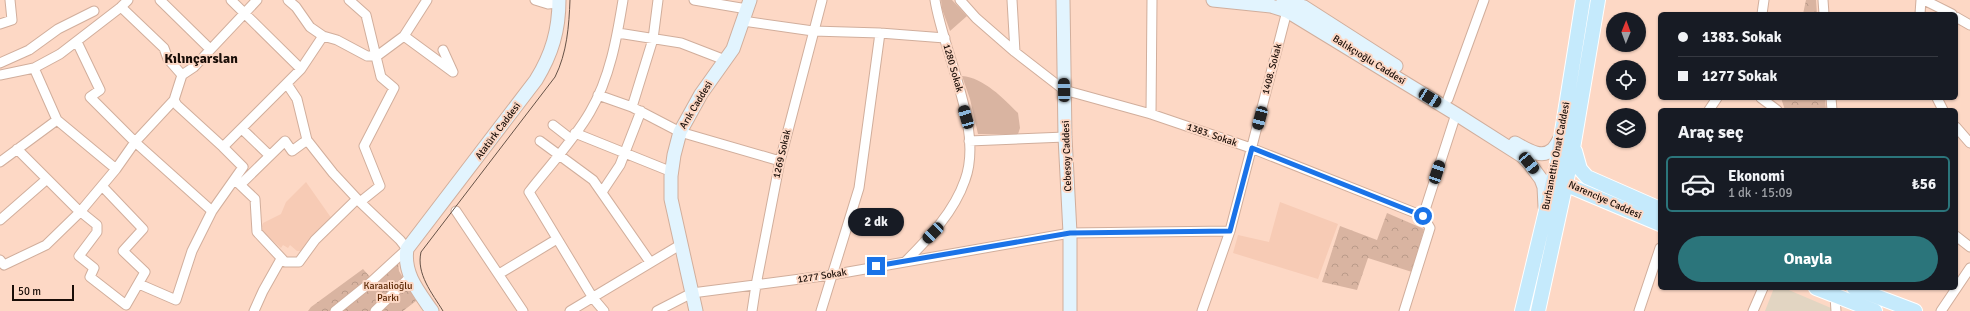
<!DOCTYPE html>
<html lang="tr">
<head>
<meta charset="utf-8">
<style>
  body { margin:0; font-family:Signika,sans-serif; background:#20242c; color:#f1f3f6; height:100vh; display:flex; flex-direction:column; font-size:15px; white-space:nowrap }
  * { box-sizing:border-box; margin:0 }
  p { font-size:13px; color:#9ea1a6 }
  .icon { flex:none; width:22px; height:22px; fill:none; stroke:currentColor; stroke-width:2; stroke-linecap:round; stroke-linejoin:round }
  .map { position:relative; flex:1; overflow:hidden }
  .details { position:absolute; left:1658px; top:108px; width:300px; height:182px; display:flex; flex-direction:column; background:#171b24; border-radius:6px; box-shadow:0 1px 3px #0004 }
  .details>* { flex:none }
  .banner { position:absolute; left:1658px; top:12px; width:300px; height:88px; border-radius:6px; box-shadow:0 1px 3px #0004; display:grid; align-content:center; height:88px; padding:0 20px; background:#171b24 }
  .needle { width:26px; rotate:1deg }
  .fabs { position:absolute; left:1606px; top:12px; display:grid; gap:8px }
  .fabs a { display:grid; place-items:center; width:40px; height:40px; border-radius:50%; background:#171b24; box-shadow:0 1px 3px #0004; font-size:20px }
  .scale { position:absolute; left:12px; bottom:10px; width:62px; box-sizing:border-box; padding-left:4px; border:2px solid #190d07; border-top:0; font-size:11px; line-height:14px; white-space:nowrap; color:#190d07; -webkit-text-stroke:3px #fdd8c5; paint-order:stroke }
  .end { position:absolute; width:18px; height:18px; margin:-9px; border:5px solid #1a73e8; background:#fff; box-shadow:0 0 0 2px #fff }
  .from { border-radius:50% }
  .bubble { position:absolute; height:28px; border-radius:14px; background:#171b24; box-shadow:0 1px 3px #0004; font-size:13px; font-weight:700; line-height:28px; text-align:center }
  .car { position:absolute; width:12px; height:24px; margin:-12px -6px; border-radius:5px; box-shadow:0 0 3px 1px #0007; background:linear-gradient(#222 24%,#8ab4d8 0 40%,#222 0 76%,#8ab4d8 0 86%,#222 0) }
  .banner b { display:flex; align-items:center; gap:14px; height:38px; font-size:15px }
  .banner b+b { border-top:1px solid #363941 }
  .banner i { width:10px; height:10px; background:#f1f3f6 }
  ul { padding:0; list-style:none }
  li { display:flex; align-items:center; gap:12px; height:56px; margin:0 8px 6px; padding:0 12px; border:2px solid #363941; border-radius:6px }
  li div { flex:1 }
  li b { display:block; font-size:15px }
  li em { font-style:normal; font-weight:700 }
  li.on { border-color:#2b757b }
  li>.icon { width:36px; height:36px; stroke-width:1.5 }
  h2 { padding:0 20px; font-size:18px; line-height:48px }
  .button { display:flex; gap:8px; margin-top:auto; padding:8px 20px }
  .button a { flex:1; height:46px; border-radius:24px; background:#2b757b; color:#fff; font-size:16px; font-weight:700; line-height:46px; text-align:center }
  .map>svg:first-child { display:block }
  .commercial { fill:#e2d5c2 }
  .built { fill:#f7cbb5 }
  .grass { fill:#d9b4a1 }
  .park { fill:url(#park-crowns) }
  .lines { fill:none; stroke-linecap:round; stroke-linejoin:round }
  .street-casing { stroke:#d1ae9c; stroke-width:11 }
  .secondary-casing { stroke:#d1ae9c; stroke-width:15 }
  .primary-casing { stroke:#fff; stroke-width:16 }
  .street { stroke:#fff; stroke-width:9 }
  .secondary { stroke:#e2f4fe; stroke-width:13 }
  .primary { stroke:#c5eafc; stroke-width:14 }
  .tram { stroke:#665247; stroke-width:1 }
  .route { stroke:#1a73e8; stroke-width:5 }
  .labels { text-anchor:middle; dominant-baseline:central; stroke-width:4; stroke-linejoin:round; paint-order:stroke }
  .street-label { font-size:10px; fill:#190d07; stroke:#fdd8c5 }
  .park-label { font-size:10px; fill:#592602; stroke:#fdd8c5 }
  .district-label { font-size:14px; font-weight:bold; fill:#190d07; stroke:#fdd8c5 }
</style>
</head>
<body>
<div class="map">
<svg width="1970" height="311" viewBox="0 0 1970 311">
  <defs>
    <pattern id="park-crowns" width="20" height="18" patternUnits="userSpaceOnUse"><rect width="20" height="18" fill="#d9b4a1"/><path d="M2 6a3 3 0 1 1 6 0M12 15a3 3 0 1 1 6 0" fill="none" stroke="#ba9a89"/></pattern>
  </defs>
  <rect width="100%" height="100%" fill="#fdd8c5"/>
  <!-- commercial -->
  <path class="commercial" d="M1774 288H1784L1831 308V311H1765Z"/>
  <!-- built -->
  <path class="built" d="M306 182 332 219 303 251H297L290 245 288 248 283 245 281 248 263 232 262 226 263 223 281 214 286 202Z
    M1280 202 1338 224 1318 279 1233 253 1238 235 1269 242Z"/>
  <!-- grass -->
  <path class="grass" d="M941 0H952L967 16 950 31 942 9Z
    M962 76C984 78 1003 98 1018 113L1020 128 1018 134H978L970 99Z"/>
  <!-- park -->
  <path class="park" d="M1806 0H1816L1817 14H1803Z
    M1781 98H1825L1826 110H1785Z
    M1387 213 1424 229 1412 272 1368 258 1357 290 1322 282 1340 226 1377 240Z
    M398 262 399 271 416 301 403 311H308L311 307 363 269 372 279Z"/>
  <g class="lines">
    <defs>
      <path id="street" d="M160 0 210 49
        M231 0 301 69
        M288 0 296 7 310 27 323 36 337 40 367 56H377
        M349 0 366 15 381 77 394 88 364 146 380 186 360 202
        M535 0 548 4 559 3
        M694 0 747 9
        M960 0 976 18 1015 52 1064 90 1151 114 1251 148 1423 216
        M1012 0 1015 52
        M1823 0 1824 14
        M1924 0 1952 14
        M121 7 164 48 168 59 182 75
        M1762 14 1764 0
        M1920 14 1921 0
        M1956 17 1970 25
        M743 21 813 31 880 33 945 38
        M0 24 12 20 10 0
        M618 33 681 43 725 60
        M404 36 453 72 443 50
        M77 42 100 90 90 97 135 142 212 211
        M377 56 404 36 427 0
        M0 63 29 50 58 29 94 11
        M34 68 57 120 116 169
        M0 75 34 68 60 54 121 7 128 0
        M287 84 297 99 307 140 333 173 360 202 400 240 407 249 371 282 335 311
        M598 95 632 107 680 132 780 161
        M1761 98 1777 110
        M1831 98 1832 110
        M1937 98 1943 110
        M1448 99 1484 0
        M632 107 653 39 658 0
        M1709 110 1717 98
        M1151 114 1152 0
        M553 125 571 139
        M1956 127 1970 143
        M242 129 269 155
        M575 133 672 172
        M540 141 593 180 650 262
        M969 141 1065 137
        M223 147 301 69 323 36
        M17 149 76 208 97 225V232L79 256 94 268 90 277 126 305 145 272 123 251 143 229 102 186
        M0 162 57 120
        M235 180 255 199 257 232 285 262H299L315 240 357 199
        M241 184 285 141 292 151 307 140
        M602 192 620 165 641 111
        M456 211 523 311
        M0 220 47 179
        M1956 236 1970 247
        M0 260 4 265 46 245 80 212 116 169 135 142 174 100 182 75 194 67 257 0
        M906 261C929 238 954 212 965 180 984 129 943 52 935 0
        M499 274 557 239
        M139 284 176 300 192 251 212 211 243 167 223 147 177 105 174 100
        M1835 296 1836 311
        M254 311 263 291 281 259
        M375 311 410 277
        M570 311 680 245
        M604 311 593 298 529 192C549 166 574 140 590 112 610 78 617 37 623 0
        M657 311 692 293 831 275 1070 233 1230 231
        M752 311 756 285 780 161 822 0
        M821 311 859 188 880 33
        M1202 311 1230 231 1287 11
        M1404 311 1430 228 1423 216 1456 114
        M1639 311 1660 248
        M1753 311 1763 288
        M1941 311 1970 268"/>
      <path id="secondary" d="M1063 0 1065 137 1070 233V311
        M1213 0 1271 6 1287 11 1456 114 1522 156 1529 163 1541 179 1544 187 1545 207
        M1283 0 1304 7 1396 66
        M1515 143C1526 149 1542 160 1553 149 1557 145 1559 139 1562 135
        M432 311C419 292 403 274 407 249L536 80C552 54 559 30 559 0
        M696 311 671 199V176L674 155 680 132 701 94 733 49 750 0"/>
      <path id="primary" d="M1575 151 1580 169 1587 177 1660 209
        M1561 178 1567 185 1660 224
        M1816 288 1875 311
        M1854 288 1915 311
        M1522 311 1556 169 1583 0
        M1538 311 1571 160 1598 0"/>
    </defs>
    <!-- street casing -->
    <use href="#street" class="street-casing"/>
    <!-- secondary casing -->
    <use href="#secondary" class="secondary-casing"/>
    <!-- primary casing -->
    <use href="#primary" class="primary-casing"/>
    <!-- street -->
    <use href="#street" class="street"/>
    <!-- secondary -->
    <use href="#secondary" class="secondary"/>
    <!-- primary -->
    <use href="#primary" class="primary"/>
    <!-- tram -->
    <path class="tram" d="M443 311C432 293 416 274 421 252L555 77C567 53 569 26 570 0"/>
  </g>
  <g class="lines">
    <!-- route -->
    <path class="route" d="M876 266 1070 233 1230 231 1252 148 1423 216"/>
  </g>
  <g class="labels">
    <!-- street labels -->
    <g class="street-label">
      <text transform="translate(1369 60) rotate(32)">Balıkçıoğlu Caddesi</text>
      <text transform="translate(953 68) rotate(74)">1280 Sokak</text>
      <text transform="translate(1272 69) rotate(-75)">1408. Sokak</text>
      <text transform="translate(696 105) rotate(-59)">Arık Caddesi</text>
      <text transform="translate(498 131) rotate(-53)">Atatürk Caddesi</text>
      <text transform="translate(1212 135) rotate(19)">1383. Sokak</text>
      <text transform="translate(782 154) rotate(-77)">1269 Sokak</text>
      <text transform="translate(1067 156) rotate(-92)">Cebesoy Caddesi</text>
      <text transform="translate(1556 156) rotate(-79)">Burhanettin Onat Caddesi</text>
      <text transform="translate(1605 200) rotate(24)">Narenciye Caddesi</text>
      <text transform="translate(822 276) rotate(-9)">1277 Sokak</text>
    </g>
    <!-- park labels -->
    <g class="park-label">
      <text x="388" y="286">Karaalioğlu<tspan x="388" dy="12">Parkı</tspan></text>
    </g>
    <!-- district labels -->
    <g class="district-label">
      <text x="201" y="58">Kılınçarslan</text>
    </g>
  </g>
</svg>
<div class="fabs">
<a><svg class="needle" viewBox="-14 -14 28 28"><path d="M0-13l5 13h-10z" fill="#e53935"/><path d="M0 13l5-13h-10z" fill="#9ea1a6"/></svg></a>
<a><svg class="icon" aria-label="locate" viewBox="0 0 24 24"><circle cx="12" cy="12" r="6"/><path d="M12 2v4M12 18v4M2 12h4M18 12h4"/></svg></a>
<a><svg class="icon" aria-label="layers" viewBox="0 0 24 24"><path d="M12 4l9 5-9 5-9-5zM3 14l9 5 9-5"/></svg></a>
</div>
<div class="scale">50 m</div>
<i class="end from" style="left:1423px;top:216px"></i>
<i class="end" style="left:876px;top:266px"></i>
<div class="bubble" style="left:848px;top:208px;width:56px">2 dk</div>
<i class="car" style="left:1064px;top:90px;rotate:359deg"></i>
<i class="car" style="left:1430px;top:98px;rotate:122deg"></i>
<i class="car" style="left:966px;top:117px;rotate:344deg"></i>
<i class="car" style="left:1260px;top:118px;rotate:195deg"></i>
<i class="car" style="left:1529px;top:163px;rotate:141deg"></i>
<i class="car" style="left:1437px;top:172px;rotate:18deg"></i>
<i class="car" style="left:933px;top:233px;rotate:225deg"></i>
<div class="banner">
<b><i class="from"></i>1383. Sokak</b>
<b><i></i>1277 Sokak</b>
</div>
<section class="details">
<h2>Araç seç</h2>
<ul>
<li class="on"><svg class="icon" aria-label="car" viewBox="0 0 24 24"><path d="M5 17H2v-5l4-1 3-4h7l3 4 3 1v5h-3M9 17h6M6 11h13"/><circle cx="7" cy="17" r="2"/><circle cx="17" cy="17" r="2"/></svg><div><b>Ekonomi</b><p>1 dk · 15:09</p></div><em>₺56</em></li>
</ul>
<div class="button"><a>Onayla</a></div>
</section>
</div>
</body>
</html>
